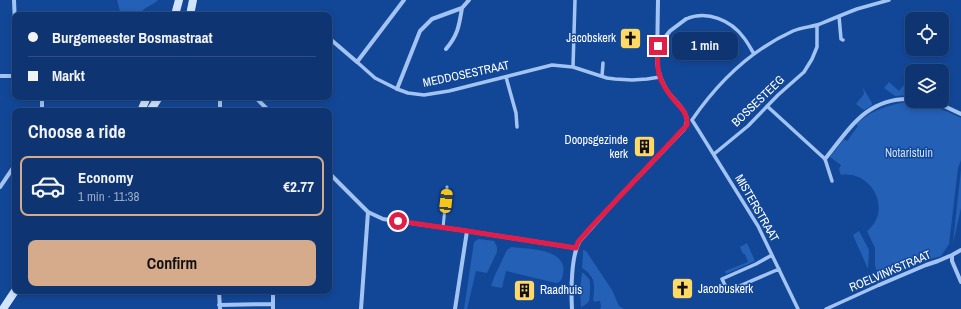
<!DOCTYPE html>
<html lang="en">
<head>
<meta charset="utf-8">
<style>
  body { margin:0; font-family:"Archivo Narrow",sans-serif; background:#1c407a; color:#f1f3f6; height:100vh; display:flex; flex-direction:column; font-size:15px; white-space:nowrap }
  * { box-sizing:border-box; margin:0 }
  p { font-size:13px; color:#9babc4 }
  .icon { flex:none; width:22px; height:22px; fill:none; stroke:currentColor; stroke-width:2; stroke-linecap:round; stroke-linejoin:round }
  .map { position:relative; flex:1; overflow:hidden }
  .side { position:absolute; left:12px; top:108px; width:320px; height:186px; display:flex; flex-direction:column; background:#0e3572; border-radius:8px; box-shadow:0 2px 6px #0003,0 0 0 1px #2e5084 }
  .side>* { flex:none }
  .guide { position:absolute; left:12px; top:12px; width:320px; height:88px; border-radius:8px; box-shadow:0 2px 6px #0003,0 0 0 1px #2e5084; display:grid; align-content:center; height:88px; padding:0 16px; background:#0e3572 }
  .fabs { position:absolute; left:905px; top:12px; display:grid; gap:8px }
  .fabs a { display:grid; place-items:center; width:44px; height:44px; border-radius:8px; background:#0e3572; box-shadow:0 2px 6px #0003,0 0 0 1px #2e5084; font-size:20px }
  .end { position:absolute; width:18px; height:18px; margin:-9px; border:5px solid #e11d48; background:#fff; box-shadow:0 0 0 2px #fff }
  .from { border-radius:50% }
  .bubble { position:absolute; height:28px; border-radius:8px; background:#0e3572; box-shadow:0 2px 6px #0003,0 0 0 1px #2e5084; font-size:13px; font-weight:700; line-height:28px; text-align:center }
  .car { position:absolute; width:12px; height:24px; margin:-12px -6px; border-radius:5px; box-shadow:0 0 3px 1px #0007; background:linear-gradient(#f5c518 24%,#345 0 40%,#f5c518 0 76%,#345 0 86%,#f5c518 0) }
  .guide b { display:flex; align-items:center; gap:14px; height:38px; font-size:15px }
  .guide b+b { border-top:1px solid #2e5084 }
  .guide i { width:10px; height:10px; background:#f1f3f6 }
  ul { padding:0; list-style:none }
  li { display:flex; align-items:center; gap:12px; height:60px; margin:0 8px 6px; padding:0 8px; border:2px solid transparent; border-radius:8px }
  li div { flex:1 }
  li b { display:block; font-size:15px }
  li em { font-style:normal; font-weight:700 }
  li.current { border-color:#d6ab8b }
  li>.icon { width:36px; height:36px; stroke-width:1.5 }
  h2 { padding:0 16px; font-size:18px; line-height:48px }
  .primary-button { display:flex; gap:8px; margin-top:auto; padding:8px 16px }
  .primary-button a { flex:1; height:46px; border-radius:8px; background:#d6ab8b; color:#111; font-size:16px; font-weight:700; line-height:46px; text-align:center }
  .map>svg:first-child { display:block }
  .green { fill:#2460b6 }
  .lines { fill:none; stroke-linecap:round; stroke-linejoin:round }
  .service { stroke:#a3c4f3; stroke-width:3 }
  .pedestrian { stroke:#a3c4f3; stroke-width:3.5 }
  .minor { stroke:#a3c4f3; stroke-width:4 }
  .secondary { stroke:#d2e3fd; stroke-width:8 }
  .route { stroke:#e11d48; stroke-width:5 }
  .labels { text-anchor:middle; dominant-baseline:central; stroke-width:3; stroke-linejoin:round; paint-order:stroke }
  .poi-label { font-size:12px; fill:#fff; stroke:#124798; text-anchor:end }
  .street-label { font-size:12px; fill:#fff; stroke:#124798 }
  .park-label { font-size:12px; fill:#cbe0fd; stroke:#124798 }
</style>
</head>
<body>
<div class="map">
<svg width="961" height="309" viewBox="0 0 961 309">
  <rect width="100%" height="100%" fill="#124798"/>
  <!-- green -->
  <path class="green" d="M117 0H158C151 7 145 5 139 15H121Z
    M889 82 899 91 904 85 912 92V95L895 96 884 88Z
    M863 88 872 103V105L864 110 856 104 864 94Z
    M908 102C930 104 942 109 961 118V160L958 168 949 244 941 256 923 261 920 256 914 259 916 264 883 279 882 277 880 278 875 266V248L867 231C893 211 872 170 841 175L839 169 841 165 830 157 844 139 847 141 858 126 856 124C871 111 889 104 908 102Z
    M961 170V208L953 243V242Z
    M859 231 869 250 868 269 853 235Z
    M478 239 494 241 497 247V252L487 273 476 271 467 309H464L474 242Z
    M747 243 755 261 726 274 725 271 748 262 745 254H743L740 247Z
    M511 247C528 249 568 248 563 274 562 279 561 282 556 283L506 271 502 288 491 286 495 275 506 252 507 250Z
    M583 250 586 251 612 290 619 306 624 309H600L601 306 600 301H598L595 302 593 300C595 285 596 277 582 268L583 254Z
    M582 272C584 274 587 276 589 279 591 282 590 297 589 301 587 304 584 306 581 307L580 289Z"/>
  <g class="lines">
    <!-- service -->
    <path class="service" d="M443 228 447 187"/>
    <!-- pedestrian -->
    <path class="pedestrian" d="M839 16 841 39 843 40
      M686 19C707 10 731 20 744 38 748 43 751 49 754 54
      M357 62 375 78 397 89 408 93 424 95 449 91 552 65 573 67 607 78 615 79 632 80 647 79 660 77
      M573 67 575 0
      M602 76 603 63
      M506 77 516 113 517 127
      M767 106 825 159 832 181
      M692 120C718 82 751 50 793 31 802 27 812 27 820 24 832 19 844 14 857 9 868 6 878 3 889 0
      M692 120 699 131 758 226 798 309
      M714 154 748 126 778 95 804 72 812 59 817 47V25
      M772 255 756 264 722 279 728 291 779 269
      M826 309 879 285"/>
    <!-- minor -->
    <path class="minor" d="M14 0 15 24
      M329 38 357 62 404 0
      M658 46 670 31 686 19
      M446 49C458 35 459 26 462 8
      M0 76H15
      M397 89 420 31 432 19 462 8 469 0
      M42 97V111
      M255 97 269 111
      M927 101 944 106 961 114
      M220 111V97
      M825 159C850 128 867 97 912 99
      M329 173 368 212 383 219 467 231 576 248
      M0 187 15 165
      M952 255V261L961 282
      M879 285 926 265 938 261 952 255 961 250
      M219 291 220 309
      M219 305 273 304
      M273 309V291
      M361 309 368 212
      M455 309 467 231
      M572 309C571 291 571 258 579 242L619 197 684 129C694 115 676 103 668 92 662 83 658 73 657 62L658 0"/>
    <!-- secondary -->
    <path class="secondary" d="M175 15 179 0
      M190 15 193 0
      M141 111 147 97
      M150 111 159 97
      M3 309 15 291"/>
  </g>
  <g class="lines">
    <!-- route -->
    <path class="route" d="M398 221 467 231 576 248 578 242 592 226 687 125C688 114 682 109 675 101 669 94 663 86 660 77 656 67 658 56 658 46"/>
  </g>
  <!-- icons -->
  <defs>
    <symbol id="church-square" viewBox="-11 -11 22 22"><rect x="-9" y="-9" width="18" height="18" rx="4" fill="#ffd965" stroke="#124798"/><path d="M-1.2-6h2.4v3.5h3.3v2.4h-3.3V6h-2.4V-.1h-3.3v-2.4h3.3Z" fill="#111"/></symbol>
    <symbol id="building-square" viewBox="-11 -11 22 22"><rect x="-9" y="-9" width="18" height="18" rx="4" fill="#ffd965" stroke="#124798"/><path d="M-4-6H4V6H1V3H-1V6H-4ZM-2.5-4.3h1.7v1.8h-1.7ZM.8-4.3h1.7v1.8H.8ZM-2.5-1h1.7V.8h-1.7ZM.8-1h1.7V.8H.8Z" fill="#111"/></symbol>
  </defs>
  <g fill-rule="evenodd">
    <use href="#church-square" x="618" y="26" width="25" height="25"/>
    <use href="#building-square" x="632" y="134" width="25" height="25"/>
    <use href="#church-square" x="670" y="276" width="25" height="25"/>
    <use href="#building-square" x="512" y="278" width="25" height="25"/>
  </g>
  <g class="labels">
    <!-- poi labels -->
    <g class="poi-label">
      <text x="616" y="38">Jacobskerk</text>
      <text x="628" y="140">Doopsgezinde<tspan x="628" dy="14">kerk</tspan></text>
      <text x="698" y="289" text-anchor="start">Jacobuskerk</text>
      <text x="540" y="290" text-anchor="start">Raadhuis</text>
    </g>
    <!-- street labels -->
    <g class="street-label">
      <text transform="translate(466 74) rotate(-12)">MEDDOSESTRAAT</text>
      <text transform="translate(758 101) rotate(-44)">BOSSESTEEG</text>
      <text transform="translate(757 208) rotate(60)">MISTERSTRAAT</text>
      <text transform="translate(890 271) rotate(-23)">ROELVINKSTRAAT</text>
    </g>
    <!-- park labels -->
    <g class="park-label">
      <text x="909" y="153">Notaristuin</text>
    </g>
  </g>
</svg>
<div class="fabs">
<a><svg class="icon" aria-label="locate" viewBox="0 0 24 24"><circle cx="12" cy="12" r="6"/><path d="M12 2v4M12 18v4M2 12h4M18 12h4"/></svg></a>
<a><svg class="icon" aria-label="layers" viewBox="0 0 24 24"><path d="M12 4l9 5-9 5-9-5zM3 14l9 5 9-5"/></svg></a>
</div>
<i class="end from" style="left:398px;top:221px"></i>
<i class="end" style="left:658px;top:46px"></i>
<div class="bubble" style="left:672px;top:32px;width:66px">1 min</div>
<i class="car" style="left:446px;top:201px;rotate:6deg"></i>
<div class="guide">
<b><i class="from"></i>Burgemeester Bosmastraat</b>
<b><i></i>Markt</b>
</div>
<section class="side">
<h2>Choose a ride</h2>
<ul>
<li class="current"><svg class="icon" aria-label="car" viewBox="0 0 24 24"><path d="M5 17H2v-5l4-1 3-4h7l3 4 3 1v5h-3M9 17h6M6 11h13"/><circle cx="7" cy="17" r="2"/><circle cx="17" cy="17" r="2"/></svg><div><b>Economy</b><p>1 min · 11:38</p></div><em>€2.77</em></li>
</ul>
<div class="primary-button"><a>Confirm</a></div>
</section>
</div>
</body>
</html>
